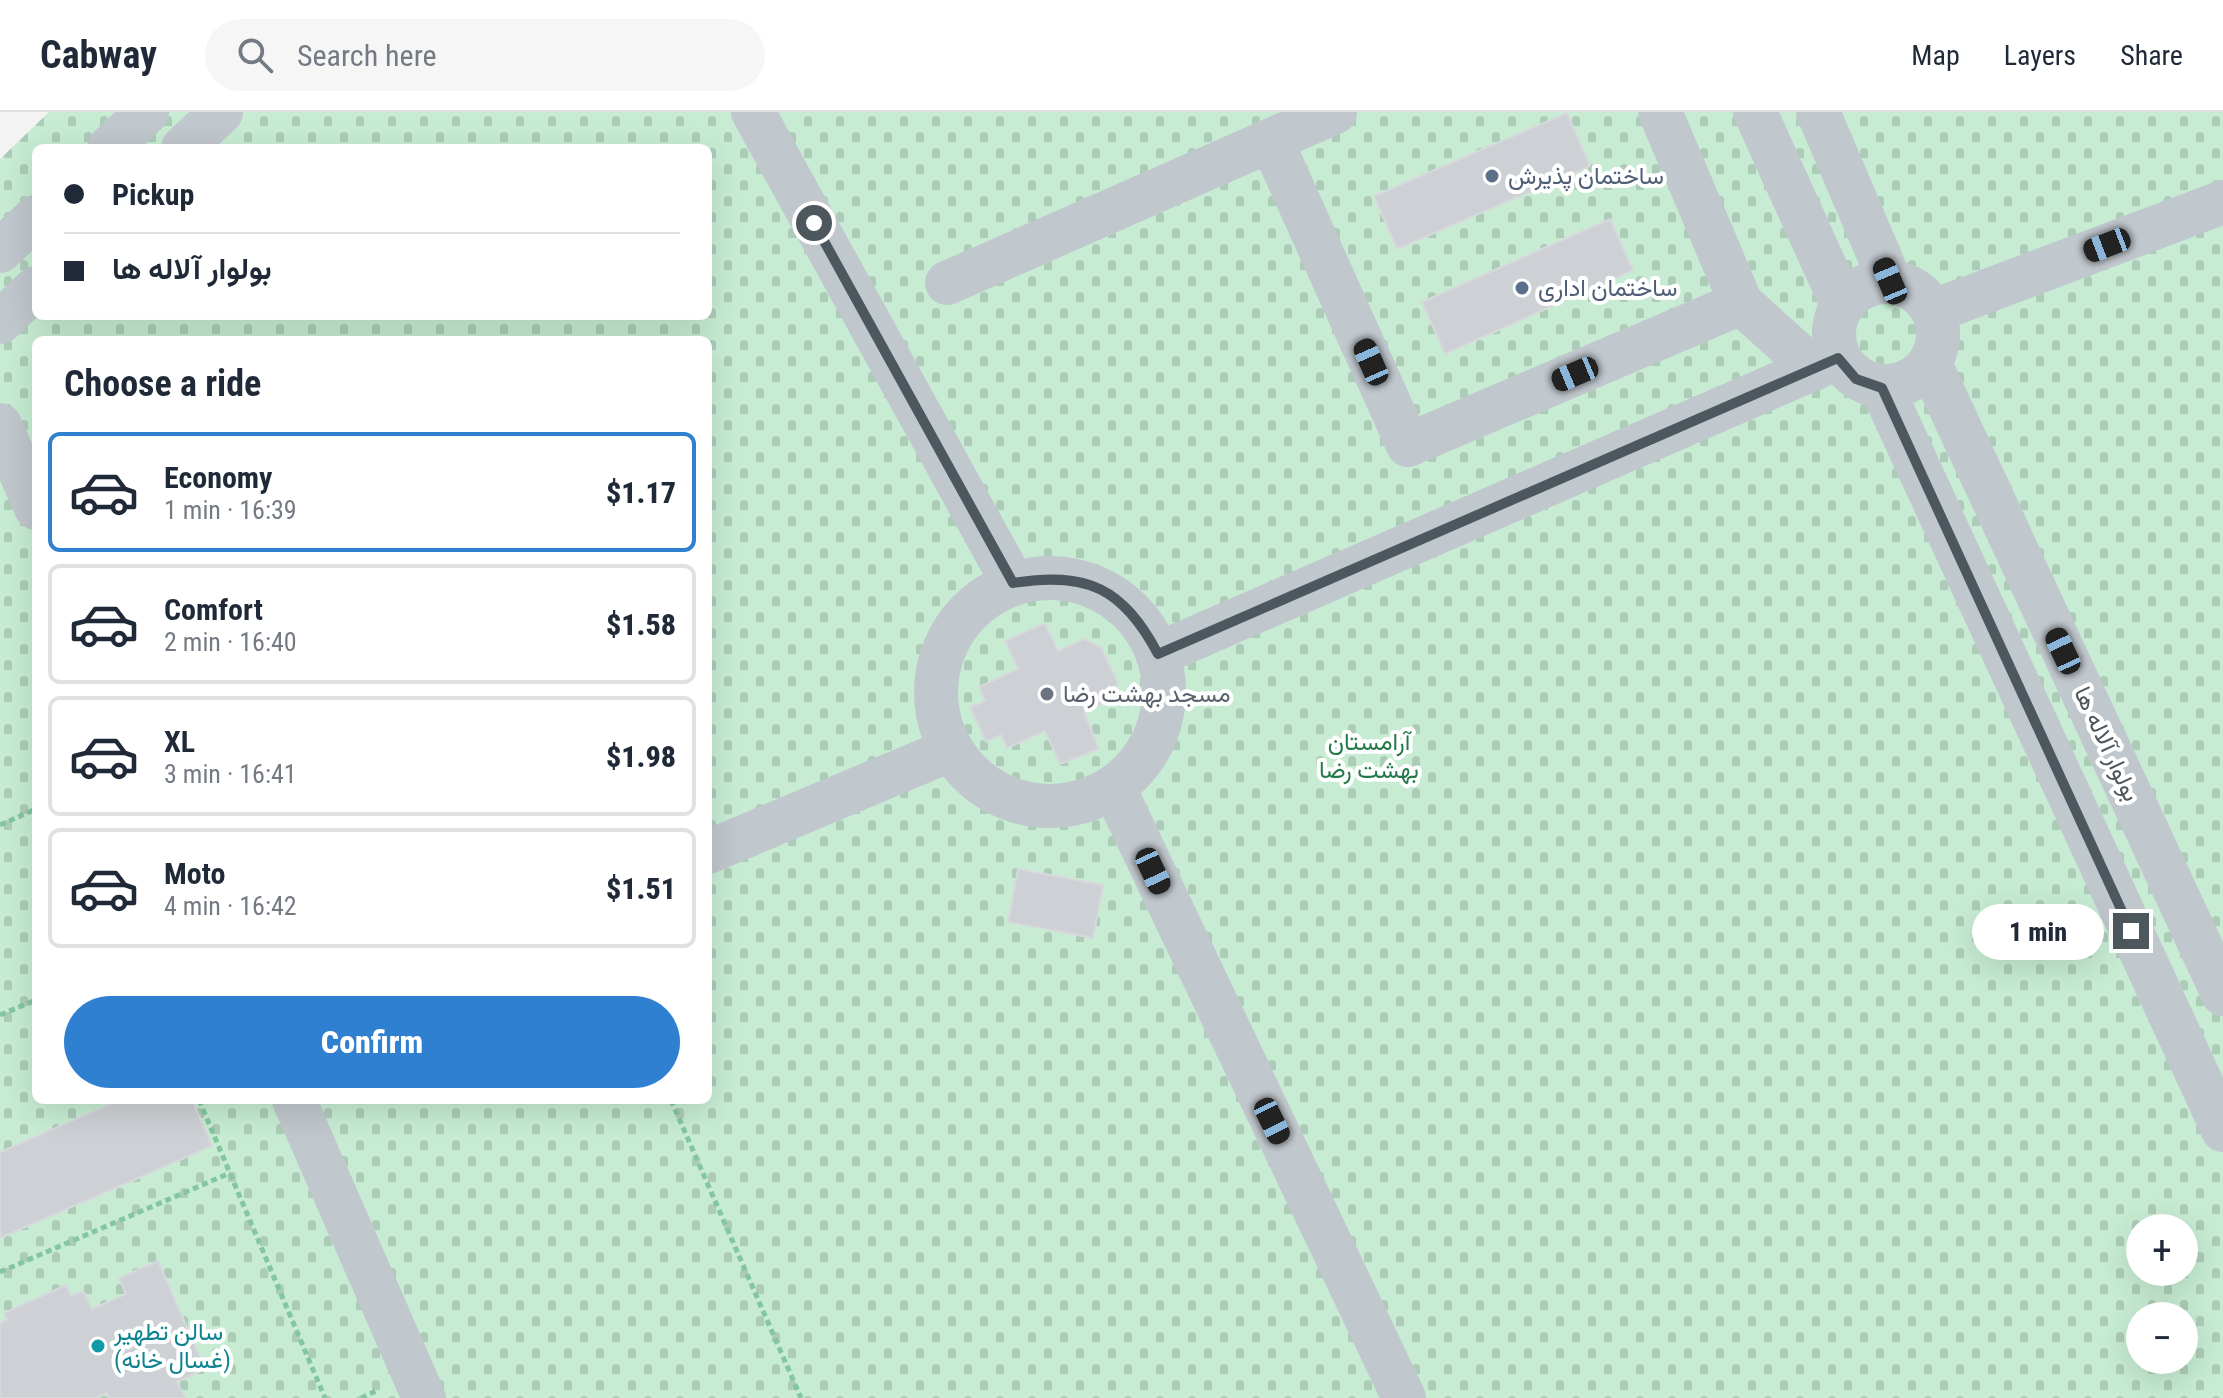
<!DOCTYPE html>
<html lang="en">
<head>
<meta charset="utf-8">
<style>
  body { margin:0; font-family:"Roboto Condensed",Vazirmatn,sans-serif; background:#f6f6f7; color:#1f2937; height:100vh; display:flex; flex-direction:column; font-size:30px; white-space:nowrap }
  * { box-sizing:border-box; margin:0 }
  p { font-size:26px; color:#747a83 }
  .icon { flex:none; width:44px; height:44px; fill:none; stroke:currentColor; stroke-width:2; stroke-linecap:round; stroke-linejoin:round }
  .map { position:relative; flex:1; overflow:hidden }
  .side { position:absolute; left:32px; top:224px; width:680px; height:768px; display:flex; flex-direction:column; background:#fff; border-radius:12px; box-shadow:0 8px 32px #0002 }
  .side>* { flex:none }
  .top-card { position:absolute; left:32px; top:32px; width:680px; height:176px; border-radius:12px; box-shadow:0 8px 32px #0002; display:grid; align-content:center; height:176px; padding:0 32px; background:#fff }
  .tools { position:absolute; left:2126px; top:1102px; display:grid; gap:16px }
  .tools a { display:grid; place-items:center; width:72px; height:72px; border-radius:50%; background:#fff; box-shadow:0 8px 32px #0002; font-size:40px }
  .end { position:absolute; width:36px; height:36px; margin:-18px; border:10px solid #4c575e; background:#fff; box-shadow:0 0 0 4px #fff }
  .from { border-radius:50% }
  .bubble { position:absolute; height:56px; border-radius:28px; background:#fff; box-shadow:0 8px 32px #0002; font-size:26px; font-weight:800; line-height:56px; text-align:center }
  .car { position:absolute; width:24px; height:48px; margin:-24px -12px; border-radius:10px; box-shadow:0 0 6px 2px #0007; background:linear-gradient(#222 24%,#8ab4d8 0 40%,#222 0 76%,#8ab4d8 0 86%,#222 0) }
  .top-card b { display:flex; align-items:center; gap:28px; height:76px; font-size:30px }
  .top-card b+b { border-top:2px solid #e0e1e3 }
  .top-card i { width:20px; height:20px; background:#1f2937 }
  ul { padding:0; list-style:none }
  li { display:flex; align-items:center; gap:24px; height:120px; margin:0 16px 12px; padding:0 16px; border:4px solid #e0e1e3; border-radius:12px }
  li div { flex:1 }
  li b { display:block; font-size:30px }
  li em { font-style:normal; font-weight:800 }
  li.current { border-color:#3080d1 }
  li>.icon { width:72px; height:72px; stroke-width:1.5 }
  h2 { padding:0 32px; font-size:36px; line-height:96px }
  .button { display:flex; gap:16px; margin-top:auto; padding:16px 32px }
  .button a { flex:1; height:92px; border-radius:48px; background:#3080d1; color:#fff; font-size:32px; font-weight:800; line-height:92px; text-align:center }
  header { display:flex; align-items:center; gap:48px; box-sizing:border-box; height:112px; padding:0 40px; background:#fff; border-bottom:2px solid #e0e1e3 }
  header strong { font-size:38px }
  nav { display:flex; gap:44px; margin-inline-start:auto; font-size:28px }
  .search { width:560px; height:72px; background:#f6f6f7; display:flex; align-items:center; gap:20px; box-sizing:border-box; padding:0 28px; border-radius:44px; color:#747a83; font-size:30px }
  .map>svg:first-child { display:block }
  .cemetery { fill:url(#cemetery-stones); fill-rule:evenodd }
  .building { fill:#cdd0d4; stroke:#d7d9dd; stroke-width:2 }
  .lines { fill:none; stroke-linecap:round; stroke-linejoin:round }
  .path { stroke:#83c6a1; stroke-width:5; stroke-dasharray:6 4; stroke-linecap:butt }
  .minor { stroke:#c0c7cd; stroke-width:44 }
  .route { stroke:#4c575e; stroke-width:10 }
  .service-dot { fill:#5c6f8a; stroke:#fff; stroke-width:3 }
  .worship-dot { fill:#6b7280; stroke:#fff; stroke-width:3 }
  .culture-dot { fill:#0f9aa8; stroke:#fff; stroke-width:3 }
  .labels { text-anchor:middle; dominant-baseline:central; stroke-width:8; stroke-linejoin:round; paint-order:stroke }
  .service-label { font-size:24px; fill:#4e5e75; stroke:#fff; text-anchor:start }
  .worship-label { font-size:24px; fill:#5b616d; stroke:#fff; text-anchor:start }
  .park-label { font-size:24px; fill:#237949; stroke:#fff }
  .street-label { font-size:24px; fill:#4c575e; stroke:#fff }
  .culture-label { font-size:24px; fill:#0d838f; stroke:#fff; text-anchor:start }
</style>
</head>
<body>
<header>
<strong>Cabway</strong>
<div class="search"><svg class="icon" aria-label="search" viewBox="0 0 24 24"><circle cx="10" cy="10" r="6"/><path d="M15 15l6 6"/></svg>Search here</div>
<nav><a>Map</a><a>Layers</a><a>Share</a></nav>
</header>
<div class="map">
<svg width="2223" height="1286" viewBox="0 0 2223 1286">
  <defs>
    <pattern id="cemetery-stones" width="16" height="16" patternUnits="userSpaceOnUse" patternTransform="scale(2)"><rect width="16" height="16" fill="#c7ecd3"/><path d="M2 7V4a2 2 0 0 1 4 0v3zM10 15v-3a2 2 0 0 1 4 0v3z" fill="#adccb8"/></pattern>
  </defs>
  <rect width="100%" height="100%" fill="#f4f3f3"/>
  <!-- cemetery -->
  <path class="cemetery" d="M49 0H2223V1286H0V47ZM36 36H708V204H36ZM36 228H708V988H36ZM2140 1116H2184V1160H2140ZM2140 1204H2184V1248H2140Z"/>
  <!-- building -->
  <path class="building" d="M1567 1 1590 54 1397 137 1374 84Z
    M1610 107 1633 158 1445 242 1422 190Z
    M1045 511 1058 539 1084 527 1101 535 1118 571 1108 589 1084 600 1099 637 1060 652 1045 619 1007 636 1001 623 986 630 970 595 985 589 979 575 1018 557 1005 529Z
    M1018 757 1103 773 1093 826 1008 810Z
    M120 988H192L212 1034 0 1126V1040Z
    M158 1149 205 1257 177 1270 185 1286H109L107 1281 95 1286H0V1211L7 1208 4 1201 66 1173 71 1184 83 1179 92 1197 126 1182 119 1166Z"/>
  <g class="lines">
    <!-- path -->
    <path class="path" d="M0 713 36 697
      M0 903 36 888
      M199 988 325 1286
      M671 988 801 1286
      M0 1160 230 1061
      M361 1286 376 1279"/>
    <!-- minor -->
    <path class="minor" d="M753 0 1013 471
      M1660 0 1741 191 1814 257
      M1755 0 1842 192
      M1818 0 1890 169
      M1271 28 1408 333 1741 191
      M109 36 147 0
      M183 36 221 0
      M0 139 36 105
      M1834 222a52 52 0 1 1 104 0a52 52 0 1 1-104 0Z
      M947 171 1335 0
      M1934 199 2223 90
      M0 210 36 176
      M1930 252 2223 882
      M1882 276 2223 1018
      M0 313 36 396
      M936 580a114 114 0 1 1 228 0a114 114 0 1 1-228 0Z
      M1158 542 1838 246
      M1114 676 1404 1286
      M708 740 950 638
      M294 988 424 1286"/>
  </g>
  <g class="lines">
    <!-- route -->
    <path class="route" d="M814 111 1013 471C1087 459 1123 476 1158 542L1838 246 1856 267 1882 276 2131 819"/>
  </g>
  <!-- markers -->
  <g class="service-dot">
    <circle cx="1492" cy="64" r="8"/>
    <circle cx="1522" cy="176" r="8"/>
  </g>
  <circle class="worship-dot" cx="1047" cy="582" r="8"/>
  <circle class="culture-dot" cx="98" cy="1234" r="8"/>
  <g class="labels">
    <!-- service labels -->
    <g class="service-label">
      <text x="1508" y="64">ساختمان پذیرش</text>
      <text x="1538" y="176">ساختمان اداری</text>
    </g>
    <!-- worship labels -->
    <g class="worship-label">
      <text x="1063" y="582">مسجد بهشت رضا</text>
    </g>
    <!-- park labels -->
    <g class="park-label">
      <text x="1369" y="630">آرامستان<tspan x="1369" dy="28">بهشت رضا</tspan></text>
    </g>
    <!-- street labels -->
    <g class="street-label">
      <text transform="translate(2107 632) rotate(65)">بولوار آلاله ها</text>
    </g>
    <!-- culture labels -->
    <g class="culture-label">
      <text x="114" y="1220">سالن تطهیر<tspan x="114" dy="28">(غسال خانه)</tspan></text>
    </g>
  </g>
</svg>
<div class="tools">
<a>+</a>
<a>−</a>
</div>
<i class="end from" style="left:814px;top:111px"></i>
<i class="end" style="left:2131px;top:819px"></i>
<div class="bubble" style="left:1972px;top:792px;width:132px">1 min</div>
<i class="car" style="left:2107px;top:133px;rotate:249deg"></i>
<i class="car" style="left:1890px;top:169px;rotate:337deg"></i>
<i class="car" style="left:1371px;top:250px;rotate:336deg"></i>
<i class="car" style="left:1575px;top:262px;rotate:247deg"></i>
<i class="car" style="left:2063px;top:539px;rotate:335deg"></i>
<i class="car" style="left:1153px;top:759px;rotate:155deg"></i>
<i class="car" style="left:1272px;top:1009px;rotate:154deg"></i>
<div class="top-card">
<b><i class="from"></i>Pickup</b>
<b><i></i>بولوار آلاله ها</b>
</div>
<section class="side">
<h2>Choose a ride</h2>
<ul>
<li class="current"><svg class="icon" aria-label="car" viewBox="0 0 24 24"><path d="M5 17H2v-5l4-1 3-4h7l3 4 3 1v5h-3M9 17h6M6 11h13"/><circle cx="7" cy="17" r="2"/><circle cx="17" cy="17" r="2"/></svg><div><b>Economy</b><p>1 min · 16:39</p></div><em>$1.17</em></li>
<li><svg class="icon" aria-label="car" viewBox="0 0 24 24"><path d="M5 17H2v-5l4-1 3-4h7l3 4 3 1v5h-3M9 17h6M6 11h13"/><circle cx="7" cy="17" r="2"/><circle cx="17" cy="17" r="2"/></svg><div><b>Comfort</b><p>2 min · 16:40</p></div><em>$1.58</em></li>
<li><svg class="icon" aria-label="car" viewBox="0 0 24 24"><path d="M5 17H2v-5l4-1 3-4h7l3 4 3 1v5h-3M9 17h6M6 11h13"/><circle cx="7" cy="17" r="2"/><circle cx="17" cy="17" r="2"/></svg><div><b>XL</b><p>3 min · 16:41</p></div><em>$1.98</em></li>
<li><svg class="icon" aria-label="car" viewBox="0 0 24 24"><path d="M5 17H2v-5l4-1 3-4h7l3 4 3 1v5h-3M9 17h6M6 11h13"/><circle cx="7" cy="17" r="2"/><circle cx="17" cy="17" r="2"/></svg><div><b>Moto</b><p>4 min · 16:42</p></div><em>$1.51</em></li>
</ul>
<div class="button"><a>Confirm</a></div>
</section>
</div>
</body>
</html>
